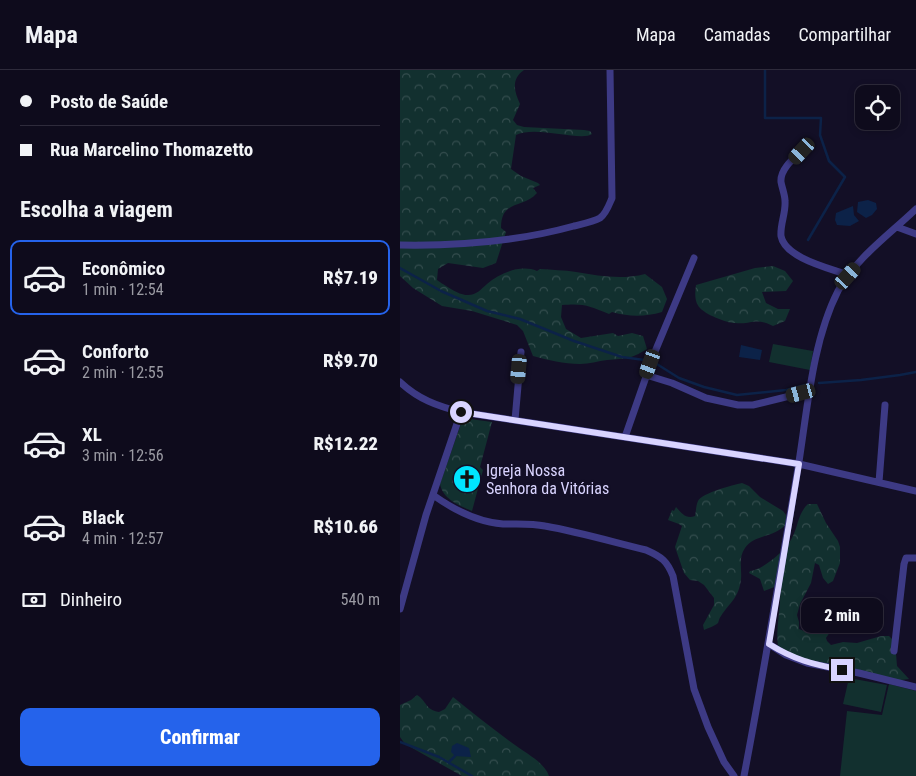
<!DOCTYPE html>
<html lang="pt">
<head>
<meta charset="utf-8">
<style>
  body { margin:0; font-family:"Roboto Condensed",sans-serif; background:#1c1929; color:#f1f3f6; height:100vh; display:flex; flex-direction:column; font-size:19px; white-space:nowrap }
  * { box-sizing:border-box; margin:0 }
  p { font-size:16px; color:#9b9ba3 }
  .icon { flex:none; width:28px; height:28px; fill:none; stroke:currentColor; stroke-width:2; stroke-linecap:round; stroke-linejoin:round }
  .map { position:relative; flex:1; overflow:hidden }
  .side { display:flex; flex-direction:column; background:#0e0b1c; width:400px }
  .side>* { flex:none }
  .hud { display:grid; align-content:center; height:110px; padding:0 20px; background:#0e0b1c }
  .fabs { position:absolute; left:455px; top:15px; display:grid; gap:10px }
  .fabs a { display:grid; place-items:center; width:45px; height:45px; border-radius:10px; background:#0e0b1c; box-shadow:0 2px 8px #0003,0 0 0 1px #2e2b3b; font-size:25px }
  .end { position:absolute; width:22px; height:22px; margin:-11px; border:6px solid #d9d4ff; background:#111; box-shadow:0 0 0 2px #111 }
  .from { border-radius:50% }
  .bubble { position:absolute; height:35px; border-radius:10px; background:#0e0b1c; box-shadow:0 2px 8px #0003,0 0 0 1px #2e2b3b; font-size:16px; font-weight:800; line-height:35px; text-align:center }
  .car { position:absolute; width:15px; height:30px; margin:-15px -8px; border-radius:6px; box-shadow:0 0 4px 1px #0007; background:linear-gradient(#222 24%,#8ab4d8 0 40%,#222 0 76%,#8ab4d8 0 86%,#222 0) }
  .hud b { display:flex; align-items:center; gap:18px; height:48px; font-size:19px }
  .hud b+b { border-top:1px solid #2e2b3b }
  .hud i { width:12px; height:12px; background:#f1f3f6 }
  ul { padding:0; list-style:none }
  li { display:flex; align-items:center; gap:15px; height:75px; margin:0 10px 8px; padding:0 10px; border:2px solid transparent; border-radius:10px }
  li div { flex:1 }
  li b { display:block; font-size:19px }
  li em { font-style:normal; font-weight:800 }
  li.on { border-color:#2563eb }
  li>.icon { width:45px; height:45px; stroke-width:1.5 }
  h2 { padding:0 20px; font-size:22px; line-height:60px }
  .pay { display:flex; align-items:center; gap:12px; height:55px; padding:0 20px; font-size:19px }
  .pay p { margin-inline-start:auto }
  .primary-button { display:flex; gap:10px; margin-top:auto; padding:10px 20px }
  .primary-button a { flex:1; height:58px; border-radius:10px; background:#2563eb; color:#fff; font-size:20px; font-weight:800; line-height:58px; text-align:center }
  header { display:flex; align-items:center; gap:30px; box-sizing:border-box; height:70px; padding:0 25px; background:#0e0b1c; border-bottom:1px solid #2e2b3b }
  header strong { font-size:24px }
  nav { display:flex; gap:28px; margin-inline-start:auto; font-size:18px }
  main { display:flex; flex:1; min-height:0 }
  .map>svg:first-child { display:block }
  .forest { fill:url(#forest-crowns) }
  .garden { fill:#12302f }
  .water { fill:#0c2248 }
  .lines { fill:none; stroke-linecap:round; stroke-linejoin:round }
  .stream { stroke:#0c2248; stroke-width:2.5 }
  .street { stroke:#3d3a85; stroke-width:7 }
  .route { stroke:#d9d4ff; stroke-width:6 }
  .labels { text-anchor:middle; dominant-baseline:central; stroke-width:4.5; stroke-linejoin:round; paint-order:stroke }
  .poi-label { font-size:16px; fill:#d9d4ff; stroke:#130f26; text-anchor:start }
</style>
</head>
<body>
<header>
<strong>Mapa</strong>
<nav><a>Mapa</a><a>Camadas</a><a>Compartilhar</a></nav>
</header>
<main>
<section class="side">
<div class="hud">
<b><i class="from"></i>Posto de Saúde</b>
<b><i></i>Rua Marcelino Thomazetto</b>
</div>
<h2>Escolha a viagem</h2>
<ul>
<li class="on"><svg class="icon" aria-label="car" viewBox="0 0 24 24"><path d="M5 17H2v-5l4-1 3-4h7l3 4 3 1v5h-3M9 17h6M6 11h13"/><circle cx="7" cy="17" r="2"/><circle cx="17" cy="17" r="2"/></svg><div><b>Econômico</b><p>1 min · 12:54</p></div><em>R$7.19</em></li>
<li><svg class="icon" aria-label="car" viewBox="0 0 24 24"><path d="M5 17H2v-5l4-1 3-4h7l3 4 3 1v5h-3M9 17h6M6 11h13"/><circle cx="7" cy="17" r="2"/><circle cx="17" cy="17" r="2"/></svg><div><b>Conforto</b><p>2 min · 12:55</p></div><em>R$9.70</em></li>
<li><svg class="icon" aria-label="car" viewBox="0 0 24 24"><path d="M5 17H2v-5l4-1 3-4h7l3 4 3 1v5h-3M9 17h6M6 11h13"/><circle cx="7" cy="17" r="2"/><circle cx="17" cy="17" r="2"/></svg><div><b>XL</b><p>3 min · 12:56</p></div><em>R$12.22</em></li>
<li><svg class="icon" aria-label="car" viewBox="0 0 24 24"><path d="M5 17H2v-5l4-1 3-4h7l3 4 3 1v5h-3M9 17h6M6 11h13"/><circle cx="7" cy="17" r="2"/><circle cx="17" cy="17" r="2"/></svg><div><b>Black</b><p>4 min · 12:57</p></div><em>R$10.66</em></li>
</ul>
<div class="pay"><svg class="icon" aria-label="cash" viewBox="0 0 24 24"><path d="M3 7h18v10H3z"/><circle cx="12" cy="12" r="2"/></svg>Dinheiro<p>540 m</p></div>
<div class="primary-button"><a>Confirmar</a></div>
</section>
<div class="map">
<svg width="516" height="706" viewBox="0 0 516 706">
  <defs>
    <pattern id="forest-crowns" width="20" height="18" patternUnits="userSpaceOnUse" patternTransform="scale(1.25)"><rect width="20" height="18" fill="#12302f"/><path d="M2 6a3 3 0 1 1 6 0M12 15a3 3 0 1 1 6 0" fill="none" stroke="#344d4e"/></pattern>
  </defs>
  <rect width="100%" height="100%" fill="#130f26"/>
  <!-- forest -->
  <path class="forest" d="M0 0H124C111 9 114 21 120 34L113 50 117 55 124 57 184 60 190 61 192 64C181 72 136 55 116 65L111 99 121 106 138 113 140 115 133 118 137 123C123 139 101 129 101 158L106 162 96 193 83 198 48 193 38 199 37 210C44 215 60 226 68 225 77 225 81 219 87 214 100 203 121 194 137 201L140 199C152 200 164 200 176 202 199 206 222 210 245 204L262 217 267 229 262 242C244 247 230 247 212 242L209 244C190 236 184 233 162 235L161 247 166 259 181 268 213 263 218 266 232 263 243 266 247 279C229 290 227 288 207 290 198 291 189 294 180 294 164 294 148 290 133 286L123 261 117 255 72 241 42 236 13 218 0 206Z
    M373 196 385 201 393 211 386 221 362 222 366 233 378 239H390L385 251 373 256C354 247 353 255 335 253 326 253 305 244 300 238 294 232 295 222 296 215L355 198Z
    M63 348 92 352 80 397 83 400 72 441C58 435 43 429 40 414Z
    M342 413 349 416 360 427 383 441 386 445 387 453C376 468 354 464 345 478 338 488 342 498 341 509 339 528 330 532 321 546 319 548 319 551 318 553 315 556 308 558 304 560L303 555 314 535V528L304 515 298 511 290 510 284 503 275 477 282 456 279 454 268 450 272 440 274 441 276 437C282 444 286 449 295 446 296 442 296 435 298 431 302 423 333 415 342 413Z
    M408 434H417L426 453 438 471 440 477V493L433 511 428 514 423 508 419 495 415 493 411 513 400 534 397 545 399 552V559L409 563C417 557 413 547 422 539L426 540C433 551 434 557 426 568L427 571 431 575 443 572 457 573 481 566H489L495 572 497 596 509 609 493 611 448 605 394 591 378 576C375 556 382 537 380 517L377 516 364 521 360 509 349 503 350 501C363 500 386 480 392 468 398 457 398 443 408 434Z
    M17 625C28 632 24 639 39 642L45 639 53 627C73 643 94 660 115 675 127 684 144 692 149 706H62L5 674 0 667V635L11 630Z"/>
  <!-- garden -->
  <path class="garden" d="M373 274 413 281 410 300 369 292Z
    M449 608 487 615 481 642 443 634Z
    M489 614 516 621V706H440L447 641 482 645Z"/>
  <!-- water -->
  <path class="water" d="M468 130 476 133 477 139 472 145 466 148 457 142 458 132Z
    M453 136 454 145 459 151 450 156 437 155 435 150 436 143Z
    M341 275 362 280 360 290 339 287Z
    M57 673 69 678 71 687 55 686 51 682 52 676Z"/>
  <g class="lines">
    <!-- stream -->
    <path class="stream" d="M365 0V48H421L420 65 429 91 445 107 408 170
      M0 198 41 221 87 241 120 249 174 271 222 287 252 291 279 308 304 317 337 325 386 320 405 315
      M419 313 461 310 500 305 516 302
      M0 672 39 687 72 706
      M49 692 55 686"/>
    <!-- street -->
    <path class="street" d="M402 81C393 89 380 99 381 112 382 118 385 125 385 131 386 143 380 154 381 166 385 188 429 198 448 205
      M497 157 516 164
      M0 175C57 176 120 171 174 156 182 154 193 152 200 148 206 144 209 135 212 128L210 0
      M246 305 272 313 306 328 338 335H353L410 321
      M0 312C18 329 37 336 61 342L399 394 516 421
      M115 350 121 282
      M225 367 254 284 294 188
      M479 412 485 335
      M33 425C54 440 77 452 103 454 117 454 131 453 145 456 179 462 213 472 246 480 262 487 267 491 273 506L294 619 308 657 324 692 334 706
      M0 539 26 445 61 342
      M369 574 386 585 407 593 459 603 516 617
      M494 581 504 494 506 488H516
      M344 706C363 606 380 505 397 404 407 346 411 274 438 221 455 189 490 164 516 139"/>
  </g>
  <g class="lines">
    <!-- route -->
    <path class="route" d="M61 342 399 394 369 574C395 590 412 594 442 600"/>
  </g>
  <!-- icons -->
  <defs>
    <symbol id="church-disc" viewBox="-11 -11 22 22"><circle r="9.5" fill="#00e5ff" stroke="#130f26"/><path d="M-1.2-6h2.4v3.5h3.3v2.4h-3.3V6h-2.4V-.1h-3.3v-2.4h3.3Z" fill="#111"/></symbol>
  </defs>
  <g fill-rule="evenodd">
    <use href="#church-disc" x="51" y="393" width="32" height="32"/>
  </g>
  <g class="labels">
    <!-- poi labels -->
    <g class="poi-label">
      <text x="86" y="400">Igreja Nossa<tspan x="86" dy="18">Senhora da Vitórias</tspan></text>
    </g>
  </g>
</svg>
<div class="fabs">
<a><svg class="icon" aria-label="locate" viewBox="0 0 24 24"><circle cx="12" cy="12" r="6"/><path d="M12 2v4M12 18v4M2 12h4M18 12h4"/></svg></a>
</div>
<i class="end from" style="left:61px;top:342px"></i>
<i class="end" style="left:442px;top:600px"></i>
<div class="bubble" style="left:401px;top:528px;width:82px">2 min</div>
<i class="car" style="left:402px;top:81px;rotate:223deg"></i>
<i class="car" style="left:448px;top:206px;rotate:42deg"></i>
<i class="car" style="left:250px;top:294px;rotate:200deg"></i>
<i class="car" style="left:119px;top:299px;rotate:185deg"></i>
<i class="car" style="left:401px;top:323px;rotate:255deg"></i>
</div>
</main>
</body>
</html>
